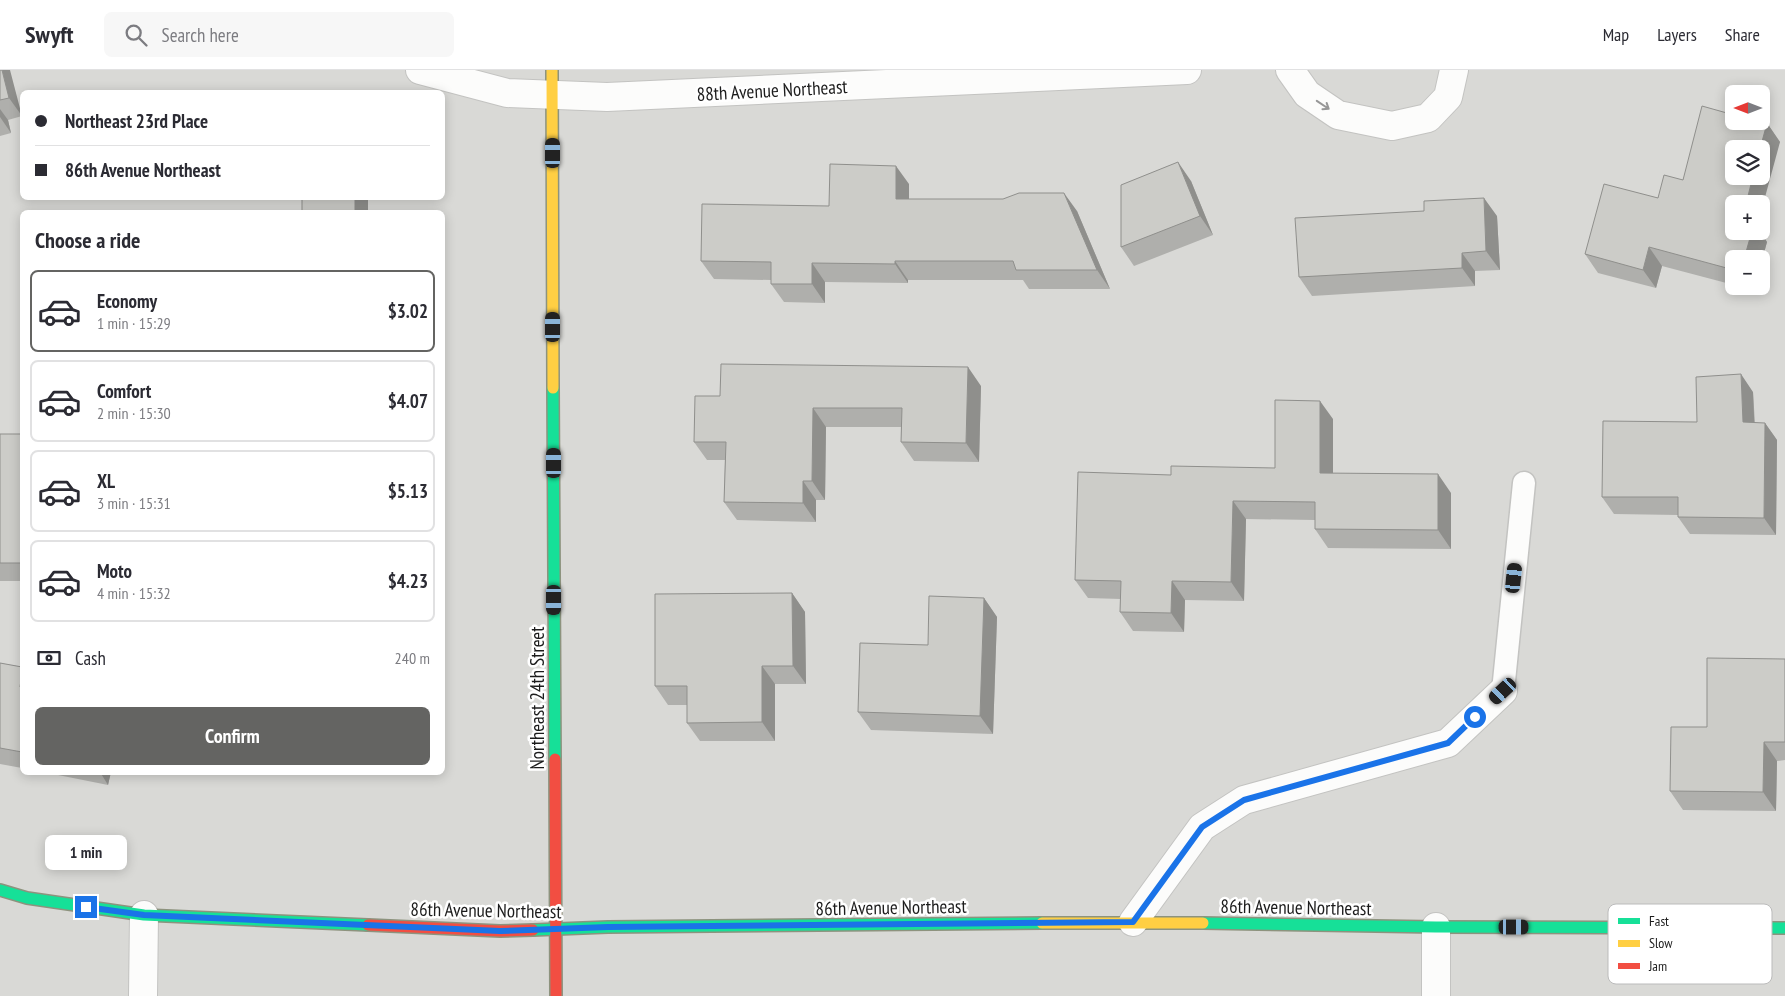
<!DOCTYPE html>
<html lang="en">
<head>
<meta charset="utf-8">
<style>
  body { margin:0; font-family:"PT Sans Narrow",sans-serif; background:#f7f7f7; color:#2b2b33; height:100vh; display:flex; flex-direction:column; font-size:19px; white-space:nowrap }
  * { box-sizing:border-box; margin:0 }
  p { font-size:16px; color:#7c7c81 }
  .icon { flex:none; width:28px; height:28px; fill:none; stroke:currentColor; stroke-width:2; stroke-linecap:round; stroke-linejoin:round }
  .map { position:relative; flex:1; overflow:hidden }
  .panel { position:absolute; left:20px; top:140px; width:425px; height:565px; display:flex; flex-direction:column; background:#fff; border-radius:8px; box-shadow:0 2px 12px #0003 }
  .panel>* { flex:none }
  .top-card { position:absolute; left:20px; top:20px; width:425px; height:110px; border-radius:8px; box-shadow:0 2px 12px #0003; display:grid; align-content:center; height:110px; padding:0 15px; background:#fff }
  .needle { width:32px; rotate:270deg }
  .buttons { position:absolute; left:1725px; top:15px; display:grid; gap:10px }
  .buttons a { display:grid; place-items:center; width:45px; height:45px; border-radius:8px; background:#fff; box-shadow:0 2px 12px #0003; font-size:25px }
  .end { position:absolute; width:22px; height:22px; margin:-11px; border:6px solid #1a73e8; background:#fff; box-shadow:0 0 0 2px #fff }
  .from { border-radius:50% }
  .bubble { position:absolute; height:35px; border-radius:8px; background:#fff; box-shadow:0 2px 12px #0003; font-size:16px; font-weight:700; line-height:35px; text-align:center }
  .car { position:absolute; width:15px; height:30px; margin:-15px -8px; border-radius:6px; box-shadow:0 0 4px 1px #0007; background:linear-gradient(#222 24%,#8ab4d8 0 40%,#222 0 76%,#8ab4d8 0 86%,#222 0) }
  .top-card b { display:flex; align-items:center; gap:18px; height:48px; font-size:19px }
  .top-card b+b { border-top:1px solid #e1e1e2 }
  .top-card i { width:12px; height:12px; background:#2b2b33 }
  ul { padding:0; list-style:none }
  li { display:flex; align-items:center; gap:15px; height:82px; margin:0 10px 8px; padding:0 5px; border:2px solid #e1e1e2; border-radius:8px }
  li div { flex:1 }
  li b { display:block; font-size:19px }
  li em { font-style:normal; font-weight:700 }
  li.selected { border-color:#646462 }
  li>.icon { width:45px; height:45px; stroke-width:1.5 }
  h2 { padding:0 15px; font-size:22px; line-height:60px }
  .pay { display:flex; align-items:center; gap:12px; height:55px; padding:0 15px; font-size:19px }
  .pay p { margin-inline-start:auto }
  .cta { display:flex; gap:10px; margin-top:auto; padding:10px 15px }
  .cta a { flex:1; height:58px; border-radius:8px; background:#646462; color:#fff; font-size:20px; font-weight:700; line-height:58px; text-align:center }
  header { display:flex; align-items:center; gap:30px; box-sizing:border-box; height:70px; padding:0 25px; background:#fff; border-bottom:1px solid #e1e1e2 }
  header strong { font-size:24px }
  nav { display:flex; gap:28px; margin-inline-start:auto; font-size:18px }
  .search { width:350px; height:45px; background:#f7f7f7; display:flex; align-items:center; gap:12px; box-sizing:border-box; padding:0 18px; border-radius:8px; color:#7c7c81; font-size:19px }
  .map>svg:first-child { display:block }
  .residential { fill:#d9d9d6; fill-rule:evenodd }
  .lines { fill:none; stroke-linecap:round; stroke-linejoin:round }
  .lane-casing { stroke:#c3c3c1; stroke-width:25 }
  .street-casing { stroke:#c3c3c1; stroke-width:30 }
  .fast-casing { stroke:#8d937e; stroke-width:14 }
  .slow-casing { stroke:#8d937e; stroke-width:14 }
  .jam-casing { stroke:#8d937e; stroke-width:14 }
  .lane { stroke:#fcfcfb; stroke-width:22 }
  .street { stroke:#fcfcfb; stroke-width:28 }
  .fast { stroke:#16e098; stroke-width:11 }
  .slow { stroke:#ffcf43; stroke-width:11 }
  .jam { stroke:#f24e42; stroke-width:11 }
  .wall { fill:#afafac }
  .shaded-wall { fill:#8f8f8c }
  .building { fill:#ccccc8; stroke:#8f8f8c }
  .oneway { stroke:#979797 }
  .route { stroke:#1a73e8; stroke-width:6 }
  .labels { text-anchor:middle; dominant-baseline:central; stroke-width:5; stroke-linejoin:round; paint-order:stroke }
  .street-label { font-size:19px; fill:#1c1c1c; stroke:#fff }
  .key { fill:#fff; stroke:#bbb; stroke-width:1 }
  .key-label { font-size:14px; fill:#1c1c1c }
</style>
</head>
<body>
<header>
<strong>Swyft</strong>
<div class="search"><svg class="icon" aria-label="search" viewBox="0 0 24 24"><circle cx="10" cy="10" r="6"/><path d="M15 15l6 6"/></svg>Search here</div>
<nav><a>Map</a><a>Layers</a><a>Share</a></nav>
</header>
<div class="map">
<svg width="1785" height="926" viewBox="0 0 1785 926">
  <rect width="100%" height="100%" fill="#eaeae5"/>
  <!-- residential -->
  <path class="residential" d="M0 0H1785V926H0ZM22 22H442V128H22ZM1734 24H1761V51H1734ZM1734 79H1761V106H1734ZM1734 134H1761V161H1734ZM22 142H442V702H22ZM1734 189H1761V216H1734Z"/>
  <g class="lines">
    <defs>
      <path id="lane" d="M1503 621 1524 413"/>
      <path id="street" d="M420 0 507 23 607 27 1187 0
        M1290 0 1307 24 1338 45 1392 56 1428 48 1448 27 1454 0
        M1133 852 1202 757 1244 730 1448 673 1503 621
        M1436 857V926
        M143 926 144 845"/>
      <path id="fast" d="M553 318 555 689
        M0 820 27 828 144 845 368 855
        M1203 853 1436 857 1785 858
        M533 860 608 857 1042 853"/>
      <path id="slow" d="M552 0 553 318
        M1042 853H1203"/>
      <path id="jam" d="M555 689 556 926
        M368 855 500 861 533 860"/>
    </defs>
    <!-- lane casing -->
    <use href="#lane" class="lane-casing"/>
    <!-- street casing -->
    <use href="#street" class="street-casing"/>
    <!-- fast casing -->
    <use href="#fast" class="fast-casing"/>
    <!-- slow casing -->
    <use href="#slow" class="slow-casing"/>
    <!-- jam casing -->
    <use href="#jam" class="jam-casing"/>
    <!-- lane -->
    <use href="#lane" class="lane"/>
    <!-- street -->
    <use href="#street" class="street"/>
    <!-- fast -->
    <use href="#fast" class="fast"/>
    <!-- slow -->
    <use href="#slow" class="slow"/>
    <!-- jam -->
    <use href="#jam" class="jam"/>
  </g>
  <!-- wall -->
  <path class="wall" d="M0 0 22 46 8 50 11 63 0 66Z
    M1767 53 1780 72 1734 161H1760L1767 172 1761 194V189H1734V215L1662 196 1656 218 1598 203 1585 184 1683 110Z
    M1191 111 1213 165 1134 196 1121 177Z
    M909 114V129L1077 141 1110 219H1029L1023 210H908V213L825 212V233L784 232 771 214V210L714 209 701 191 829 136Z
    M1497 146 1500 200 1475 201V216L1312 226 1299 207Z
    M1740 216H1755L1754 220Z
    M981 316 979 392 914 391 901 372V357H826L825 430H816V452L737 450 724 432 725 390H707L694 372 720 326Z
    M1753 322 1755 353H1765L1777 370 1776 465 1690 464 1678 447V445L1614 444 1602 427 1697 352Z
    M1333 349V403L1451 423V479L1328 478 1315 459V450L1246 449 1244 531 1185 530 1184 562 1133 561 1120 542 1121 529 1088 528 1075 510 1171 405 1275 398Z
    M0 364H22V511H0Z
    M792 523 805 542 806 614H775V671H700L687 653V635H668L655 616Z
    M984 528 997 547 993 664 871 660 858 642 928 575Z
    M1785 589V690L1777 691 1776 741 1683 740 1670 721 1707 657Z
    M0 593 22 597V698L0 694Z
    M43 702H111L108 715Z"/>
  <!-- shaded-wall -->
  <path class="shaded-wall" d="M2 0H10L22 46 9 28Z
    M0 39 8 50 11 63 0 47Z
    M1767 53 1780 72 1761 142V134H1746L1753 106H1761V79H1760Z
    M1178 92 1191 111 1213 165 1200 146Z
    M896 96 909 114V147L896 129Z
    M1064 123 1077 141 1110 219 1097 200Z
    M355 128H368V142H355Z
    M1484 128 1497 146 1500 200 1486 181Z
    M1749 161H1760L1767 172 1761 194V189H1744Z
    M1649 177 1662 196 1656 218 1643 200Z
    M1462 183 1475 201V216L1462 198Z
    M895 191 908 210V213L895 194Z
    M812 193 825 212V233L812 214Z
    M968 297 981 316 979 392 966 373Z
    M1741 304 1753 322 1755 370 1743 352Z
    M1320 331 1333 349V422L1320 403Z
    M813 338 826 357 825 430 812 411Z
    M1765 353 1777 370 1776 465 1764 448Z
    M1438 404 1451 423V479L1438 460Z
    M803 411 816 430V452L803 433Z
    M1233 431 1246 449 1244 531 1231 512Z
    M1172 511 1185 530 1184 562 1171 543Z
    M792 523 805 542 806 614 793 596Z
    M984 528 997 547 993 664 980 646Z
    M762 596 775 614V671L762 652Z
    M22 603V621L20 617Z
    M1764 672 1777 691 1776 741 1763 722Z
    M100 702H111L108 715Z"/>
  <!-- building -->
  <path class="building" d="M0 0H2L9 28 0 30Z
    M1702 36 1734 45V51H1759L1767 53 1760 79H1734V106H1753L1746 134H1734V161H1752L1744 189H1734V200L1649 177 1643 200 1585 184 1604 114 1658 128 1664 105 1683 110Z
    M1178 92 1200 146 1121 177V115Z
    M830 94 896 96V129H1003L1019 123H1064L1097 200H1016L1013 191H895V194L812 193V214H771V192L701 191 702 134 829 136Z
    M302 128H355V142H302Z
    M1484 128 1486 181 1462 183V198L1299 207 1295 148 1424 141V131Z
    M721 294 968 297 966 373 901 372 902 338H813L812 411H803V433L724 432 726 372H694L695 326H720Z
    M1741 304 1743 352 1765 353 1764 448 1678 447V427H1602L1603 351 1697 352 1696 307Z
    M1275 330 1320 331V403L1438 404V460L1315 459V432L1233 431 1231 512 1172 511 1171 543 1120 542 1121 511 1075 510 1078 402 1171 405V396L1275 398Z
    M0 364H22V493H0Z
    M792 523 793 596H762V652L687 653V616H655V524Z
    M929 526 984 528 980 646 858 642 860 573 928 575Z
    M1707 588 1785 589V672H1764L1763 722 1670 721 1671 657H1707Z
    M0 593 22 597V603L20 617H22V682L0 678Z"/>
  <!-- one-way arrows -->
  <defs><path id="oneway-shaft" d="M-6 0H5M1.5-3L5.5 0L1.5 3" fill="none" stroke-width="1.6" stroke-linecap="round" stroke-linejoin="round" transform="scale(1.25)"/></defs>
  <use class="oneway" href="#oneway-shaft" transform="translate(1323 35) rotate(34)"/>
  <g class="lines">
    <!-- route -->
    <path class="route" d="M86 837 144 845 500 861 608 857 1133 852 1202 757 1244 730 1448 673 1475 647"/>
  </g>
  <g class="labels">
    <!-- street labels -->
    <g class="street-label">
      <text transform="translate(772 20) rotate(-3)">88th Avenue Northeast</text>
      <text transform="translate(537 628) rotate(-90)">Northeast 24th Street</text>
      <text transform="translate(891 837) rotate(-1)">86th Avenue Northeast</text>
      <text transform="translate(1296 837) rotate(1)">86th Avenue Northeast</text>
      <text transform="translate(486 840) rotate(1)">86th Avenue Northeast</text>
    </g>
  </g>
  <!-- legend -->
  <rect x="1608" y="834" width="164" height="80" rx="8" class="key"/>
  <rect x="1618" y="848" width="22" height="6" fill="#16e098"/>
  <rect x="1618" y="870" width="22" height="7" fill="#ffcf43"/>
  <rect x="1618" y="893" width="22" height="6" fill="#f24e42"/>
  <g class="key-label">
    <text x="1649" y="856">Fast</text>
    <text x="1649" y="878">Slow</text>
    <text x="1649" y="901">Jam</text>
  </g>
</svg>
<div class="buttons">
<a><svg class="needle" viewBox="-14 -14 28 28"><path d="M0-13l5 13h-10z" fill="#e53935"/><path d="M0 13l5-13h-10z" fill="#7c7c81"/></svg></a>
<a><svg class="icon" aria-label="layers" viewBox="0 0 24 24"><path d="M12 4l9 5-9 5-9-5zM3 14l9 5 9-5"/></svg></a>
<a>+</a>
<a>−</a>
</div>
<i class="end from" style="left:1475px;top:647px"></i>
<i class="end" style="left:86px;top:837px"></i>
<div class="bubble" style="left:45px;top:765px;width:82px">1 min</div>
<i class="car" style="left:553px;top:83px;rotate:0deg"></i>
<i class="car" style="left:553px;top:257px;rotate:0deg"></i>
<i class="car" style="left:554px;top:393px;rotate:0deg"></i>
<i class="car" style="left:1514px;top:508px;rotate:6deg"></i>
<i class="car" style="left:554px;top:530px;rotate:180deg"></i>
<i class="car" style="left:1503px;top:621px;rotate:227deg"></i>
<i class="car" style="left:1514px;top:857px;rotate:90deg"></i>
<div class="top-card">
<b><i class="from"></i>Northeast 23rd Place</b>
<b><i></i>86th Avenue Northeast</b>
</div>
<section class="panel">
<h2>Choose a ride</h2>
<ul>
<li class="selected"><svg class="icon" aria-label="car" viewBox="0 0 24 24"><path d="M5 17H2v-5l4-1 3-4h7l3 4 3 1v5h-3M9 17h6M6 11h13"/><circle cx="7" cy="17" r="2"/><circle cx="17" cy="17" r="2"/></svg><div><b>Economy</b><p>1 min · 15:29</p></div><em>$3.02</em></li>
<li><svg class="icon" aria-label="car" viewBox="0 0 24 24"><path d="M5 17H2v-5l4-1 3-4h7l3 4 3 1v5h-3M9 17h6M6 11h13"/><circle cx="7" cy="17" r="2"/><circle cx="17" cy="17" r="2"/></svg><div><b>Comfort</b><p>2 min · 15:30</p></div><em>$4.07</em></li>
<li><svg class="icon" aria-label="car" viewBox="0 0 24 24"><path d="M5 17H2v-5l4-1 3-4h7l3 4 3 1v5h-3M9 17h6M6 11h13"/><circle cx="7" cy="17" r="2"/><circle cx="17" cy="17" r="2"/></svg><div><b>XL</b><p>3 min · 15:31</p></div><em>$5.13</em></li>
<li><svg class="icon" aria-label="car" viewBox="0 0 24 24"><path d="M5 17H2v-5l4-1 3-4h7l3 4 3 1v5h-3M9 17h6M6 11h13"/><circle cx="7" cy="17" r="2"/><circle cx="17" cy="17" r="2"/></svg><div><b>Moto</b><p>4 min · 15:32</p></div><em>$4.23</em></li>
</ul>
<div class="pay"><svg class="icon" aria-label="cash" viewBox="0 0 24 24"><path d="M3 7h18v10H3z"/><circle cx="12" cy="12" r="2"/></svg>Cash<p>240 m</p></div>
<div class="cta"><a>Confirm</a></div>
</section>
</div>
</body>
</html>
